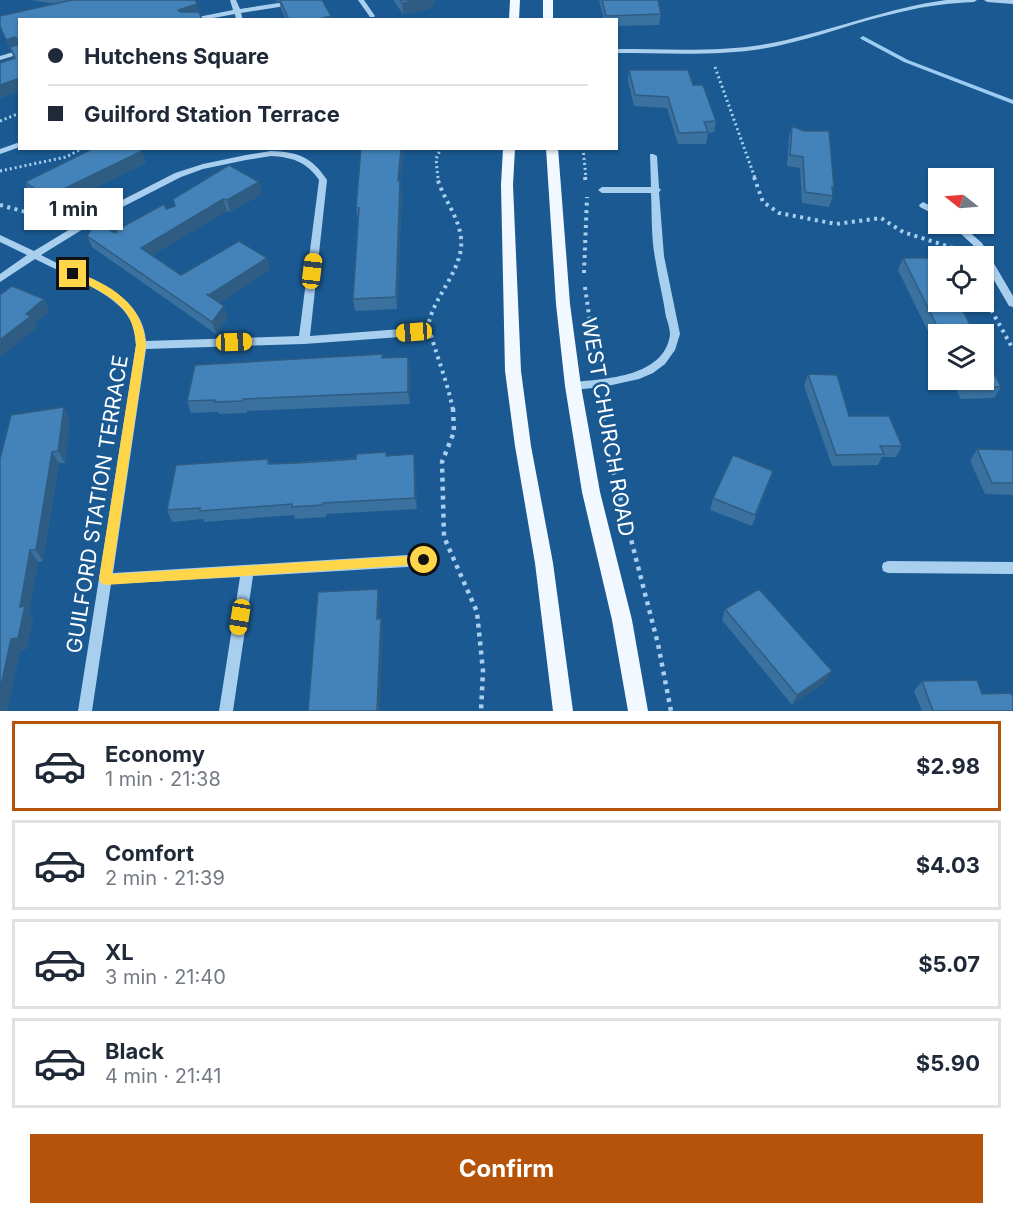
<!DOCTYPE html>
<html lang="en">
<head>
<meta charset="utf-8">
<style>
  body { margin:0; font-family:Inter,sans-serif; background:#f6f6f7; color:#1f2937; height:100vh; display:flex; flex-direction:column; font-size:22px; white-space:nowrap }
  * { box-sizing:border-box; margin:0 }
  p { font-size:20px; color:#747a83 }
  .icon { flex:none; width:33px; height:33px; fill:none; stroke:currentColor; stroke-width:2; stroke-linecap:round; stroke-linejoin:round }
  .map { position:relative; height:711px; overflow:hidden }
  .sheet { display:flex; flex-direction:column; background:#fff; flex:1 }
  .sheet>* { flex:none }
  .top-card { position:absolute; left:18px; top:18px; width:600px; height:132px; border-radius:0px; box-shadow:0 2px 4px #0004; display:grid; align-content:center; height:132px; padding:0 30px; background:#fff }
  .needle { width:39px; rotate:287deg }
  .controls { position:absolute; left:928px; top:168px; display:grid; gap:12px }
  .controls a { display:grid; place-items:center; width:66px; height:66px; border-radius:0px; background:#fff; box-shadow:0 2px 4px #0004; font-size:30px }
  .end { position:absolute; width:27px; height:27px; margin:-14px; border:8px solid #ffd54a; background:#111; box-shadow:0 0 0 3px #111 }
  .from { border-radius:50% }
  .bubble { position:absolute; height:42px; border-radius:0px; background:#fff; box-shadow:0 2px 4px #0004; font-size:20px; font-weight:700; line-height:42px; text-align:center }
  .car { position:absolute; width:18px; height:36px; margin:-18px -9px; border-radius:8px; box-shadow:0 0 4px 2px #0007; background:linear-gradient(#f5c518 24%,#345 0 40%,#f5c518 0 76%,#345 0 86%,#f5c518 0) }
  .top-card b { display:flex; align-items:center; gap:21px; height:57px; font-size:22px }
  .top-card b+b { border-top:2px solid #e0e1e3 }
  .top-card i { width:15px; height:15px; background:#1f2937 }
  ul { padding:10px 0 0; list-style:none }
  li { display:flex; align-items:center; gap:18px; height:90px; margin:0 12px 9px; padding:0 18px; border:3px solid #e0e1e3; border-radius:0px }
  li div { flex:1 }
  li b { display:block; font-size:22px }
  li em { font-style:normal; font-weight:700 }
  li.active { border-color:#b45309 }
  li>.icon { width:54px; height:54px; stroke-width:1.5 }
  .cta { display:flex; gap:12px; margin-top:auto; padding:12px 30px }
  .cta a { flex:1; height:69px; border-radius:0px; background:#b45309; color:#fff; font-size:24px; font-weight:700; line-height:69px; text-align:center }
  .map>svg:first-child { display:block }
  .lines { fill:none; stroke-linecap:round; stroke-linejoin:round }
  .stream { fill:#9cccf1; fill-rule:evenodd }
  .path-far2 { stroke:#a9cfef; stroke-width:3; stroke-dasharray:2 3; stroke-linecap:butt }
  .path-far1 { stroke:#a9cfef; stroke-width:4; stroke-dasharray:3 4.5; stroke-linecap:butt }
  .path { stroke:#a9cfef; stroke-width:4.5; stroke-dasharray:4 5; stroke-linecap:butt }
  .minor { fill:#a9cfef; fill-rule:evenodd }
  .major { fill:#f1f8ff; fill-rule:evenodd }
  .wall { fill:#3a719f }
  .shaded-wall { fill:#2f5c82 }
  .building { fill:#4383b9; stroke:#2f5c82; stroke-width:1.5 }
  .route { fill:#ffd54a }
  .labels { text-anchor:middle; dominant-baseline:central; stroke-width:5; stroke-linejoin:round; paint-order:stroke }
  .street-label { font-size:21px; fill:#fff; stroke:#1a5991 }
</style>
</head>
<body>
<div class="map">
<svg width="1013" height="711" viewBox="0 0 1013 711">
  <rect width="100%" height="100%" fill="#1a5991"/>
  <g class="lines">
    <!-- stream -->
    <path class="stream" d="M863 36 908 60 1013 100V104L904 62 861 39 860 38Z"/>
    <!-- path-far2 -->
    <path class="path-far2" d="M715 67 755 178
      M0 121 20 113
      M583 148 586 178
      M0 171 66 157 83 148
      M438 178 436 159 441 148"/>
    <!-- path-far1 -->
    <path class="path-far1" d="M585 177 586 184
      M754 177 763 202 779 213 836 224 881 218 903 232 953 248
      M0 205 26 212 45 223 46 228
      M584 273 587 197
      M585 287 596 365
      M984 297 1013 349
      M429 322C436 292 468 265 460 232 456 213 442 196 437 177
      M431 335C438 360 448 384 453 410
      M601 400 602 410"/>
    <!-- path -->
    <path class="path" d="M453 408 454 432 442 462 444 537 477 612 483 671 481 711
      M602 408 606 434
      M611 462 658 644 671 711"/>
    <!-- minor -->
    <path class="minor" d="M230 0H236L240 9 298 0H313L310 2 241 13 243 20H236L235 14 202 20H183L233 10Z
      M358 0H364L375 16 374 17H370Z
      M946 0H977L974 2C949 3 925 6 901 12 859 21 819 37 777 46 725 57 670 53 616 53V49C670 49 724 53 777 42 834 30 888 8 946 0Z
      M984 0H1013V4L987 2Z
      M20 50V54L0 60V56Z
      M20 142V147L0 154V149Z
      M271 151C298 152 312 157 327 180L310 336 414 328 419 332 414 336 304 344 146 349 113 573 424 554 429 556 430 560 429 564 424 566 253 576 233 711H219L240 577 111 584 92 711H78L136 345C135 336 134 326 129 318 116 293 60 272 35 259L0 282V274L27 255 0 242V235L34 251 95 214 175 173 203 164 246 155ZM271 156C292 157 307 162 319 180L299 336 146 341C144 320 133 305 116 293L41 255 101 218 181 177 203 169 246 160Z
      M650 154H653L657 156 659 188 661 190 659 192 664 256 680 334 675 350 665 364 653 373 639 379 603 387 573 390 569 389 568 386 569 383 573 382C605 379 664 377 670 335 670 330 668 322 666 317 663 297 658 277 655 258 651 236 652 214 651 193H602L598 190 602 187H651Z
      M923 202 939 210V217L920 207 919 205Z
      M950 224H960L982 243 1013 296V307L1009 306 984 263V256H980L973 245Z
      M888 561 1013 562V574L888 573 883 571 882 567 883 563Z"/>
    <!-- major -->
    <path class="major" d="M510 0H520L519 20H509Z
      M543 0H553V20H543Z
      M503 148H515L513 185 521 371 531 446 553 563 573 711H553L535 563 515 446 505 371 501 185Z
      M546 148H558L570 304 581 386 600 492 632 620 648 711H628L612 620 582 492 565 386 556 304Z"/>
  </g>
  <!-- wall -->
  <path class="wall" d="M31 0H195L20 91 0 98V63L14 58 0 26 55 4Z
    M276 0H322L332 20H286L281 9 279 1H277Z
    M393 0H435V5L430 6V9L403 14Z
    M599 0H658L661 14 659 25 616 26V20H604Z
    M629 70 693 85 716 121 714 132 708 133 706 144H678L667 108 634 106 628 81Z
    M792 126 834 187 832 192 833 196 829 207 802 203 800 168 787 166 789 136Z
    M358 148H404L400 182 402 193 397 309 355 311 353 299 358 220 356 208 361 150Z
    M142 151 146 163 52 209 30 194 25 182Z
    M259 182 262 194 230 212 227 211 152 255 181 275 270 270 219 303 228 318 216 334 92 247 87 236 115 233H116L115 231 166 209Z
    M903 258 975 334H939V354L898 270Z
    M408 357 410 369V404L247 411V413L219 414 218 412 191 413 187 401 383 358Z
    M808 374 849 416 902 446 896 457H882L878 465 832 466 804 386Z
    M951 380H984L1001 387 994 398 961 399Z
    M70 419 65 463H59L43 561 38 562 29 612 33 617 27 649 20 650 7 711H0V459Z
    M977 449 1013 450V495L985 494 970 461Z
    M414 454 415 466 417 509 326 514V517L295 519 294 515 204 522 203 519 172 522 167 510 268 459 270 464Z
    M769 482 752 526 710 510 713 498Z
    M725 609 826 681 792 705 722 620Z
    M922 681 982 694 1013 711H922L914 691Z"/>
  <!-- shaded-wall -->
  <path class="shaded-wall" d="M419 0H435V5L430 6V9L403 14 402 3Z
    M197 4 199 14 183 20 178 10Z
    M331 16 332 20H315Z
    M15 37 19 48 11 50 6 40Z
    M20 78V91L0 98V85Z
    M401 148H404L400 182 402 193 397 309 396 297 398 181Z
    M142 151 146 163 52 209 47 197Z
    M259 182 262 194 230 212 227 200Z
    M223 199 227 211 146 259 141 248Z
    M267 258 270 270 213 307 209 295Z
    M44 299 50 311 35 324 37 328 0 357V340L26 314Z
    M224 306 228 318 216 334 212 322Z
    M408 357 410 369V404L408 392Z
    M64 407 70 419 65 463 58 451Z
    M52 452 59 463 43 561 36 550Z
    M414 454 415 466 417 509 415 498Z
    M30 550 38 562 29 612 33 617 27 649 20 650 7 711H0V690L11 639 20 607Z
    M378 589 380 600 379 629 377 619Z
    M381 618 383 629 380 711H377Z
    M832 671 826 681 792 705 797 695Z"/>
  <!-- building -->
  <path class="building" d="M72 0H195L197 4 178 10 180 12H199L202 20H20V78L0 85V63L15 58 10 47 17 45 18 39 15 37 6 40 0 26V16Z
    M280 0H322L331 16 315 20H289Z
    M400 0H419L402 3Z
    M602 0H658L661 14 606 16Z
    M629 70H688L693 85H703L716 121 704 122 708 132 679 133 668 97 635 95Z
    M792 126 804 131H829L834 187H832L833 196 805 192 803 157 790 155Z
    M94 148H137L142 151 47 197 25 182Z
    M361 148H401L398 181H400L396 297 353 299 359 208H356Z
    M229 165 259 182 227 200 223 199 141 248 181 275 239 241 267 258 209 295 206 294 224 306 212 322 87 236 95 223 115 233 117 232 115 231 164 204 166 209 175 206 173 199Z
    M903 258H935L939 265V302H958L975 334H941Z
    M12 286 44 299 26 314 31 316 0 340V295Z
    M984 353 1001 387H967L963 380H984Z
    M383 354 382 358 408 357V392L243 399V401L215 402V400L187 401 195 365Z
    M808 374 837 375 849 416H889L902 446H880L884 454 836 455Z
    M64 407 58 451 52 452 36 550H30L20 607 25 606 18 638 11 639 0 690V459L11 415Z
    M977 449 1013 450V483H992Z
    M386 452V456L414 454 415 498 323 503V505L292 507V504L200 511V508L167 510 176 465 268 459V464L297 463 356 459V454Z
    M733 455 773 471 755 515 713 498Z
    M378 589 377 619 381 618 377 711H308L318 592Z
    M759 589 832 671 797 695 725 609Z
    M977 680 982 694 1011 693 1013 697V711H933L922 681Z"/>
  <!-- route -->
  <path class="route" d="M73 271C110 284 143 303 146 345L112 574 424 555 428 557V564L105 585 101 583 99 579 136 345C134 302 104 294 70 276V272Z"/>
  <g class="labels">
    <!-- street labels -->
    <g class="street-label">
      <text transform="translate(608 427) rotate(80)">WEST CHURCH ROAD</text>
      <text transform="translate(97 504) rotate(-81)">GUILFORD STATION TERRACE</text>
    </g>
  </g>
</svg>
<div class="controls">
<a><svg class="needle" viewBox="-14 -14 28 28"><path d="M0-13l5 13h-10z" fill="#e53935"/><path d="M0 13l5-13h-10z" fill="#747a83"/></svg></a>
<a><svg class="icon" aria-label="locate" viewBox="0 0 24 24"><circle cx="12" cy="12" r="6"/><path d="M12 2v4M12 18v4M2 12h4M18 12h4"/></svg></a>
<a><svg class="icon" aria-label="layers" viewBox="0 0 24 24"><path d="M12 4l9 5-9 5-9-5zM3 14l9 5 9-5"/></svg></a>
</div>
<i class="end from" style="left:424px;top:560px"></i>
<i class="end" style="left:73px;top:274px"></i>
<div class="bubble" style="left:24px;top:188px;width:99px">1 min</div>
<i class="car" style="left:312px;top:271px;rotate:7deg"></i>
<i class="car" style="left:414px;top:332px;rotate:266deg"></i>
<i class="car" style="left:234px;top:342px;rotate:88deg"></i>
<i class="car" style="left:240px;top:617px;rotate:189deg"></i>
<div class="top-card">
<b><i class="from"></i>Hutchens Square</b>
<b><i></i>Guilford Station Terrace</b>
</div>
</div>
<section class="sheet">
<ul>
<li class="active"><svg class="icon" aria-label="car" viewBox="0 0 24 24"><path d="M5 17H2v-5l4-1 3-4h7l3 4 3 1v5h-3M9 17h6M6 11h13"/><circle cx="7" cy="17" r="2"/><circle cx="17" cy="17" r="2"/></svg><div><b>Economy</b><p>1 min · 21:38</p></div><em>$2.98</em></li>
<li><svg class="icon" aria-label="car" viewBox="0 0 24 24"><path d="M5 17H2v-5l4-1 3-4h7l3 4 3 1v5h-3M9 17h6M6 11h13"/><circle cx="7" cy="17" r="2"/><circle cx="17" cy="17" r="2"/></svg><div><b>Comfort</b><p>2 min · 21:39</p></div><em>$4.03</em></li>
<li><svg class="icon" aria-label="car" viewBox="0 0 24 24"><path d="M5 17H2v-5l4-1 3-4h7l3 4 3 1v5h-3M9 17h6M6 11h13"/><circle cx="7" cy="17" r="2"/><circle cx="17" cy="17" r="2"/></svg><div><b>XL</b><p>3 min · 21:40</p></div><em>$5.07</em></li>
<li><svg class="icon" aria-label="car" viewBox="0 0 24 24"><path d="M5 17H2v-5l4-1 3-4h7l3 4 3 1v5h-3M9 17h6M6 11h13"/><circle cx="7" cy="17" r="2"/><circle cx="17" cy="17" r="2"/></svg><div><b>Black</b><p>4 min · 21:41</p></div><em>$5.90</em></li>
</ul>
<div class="cta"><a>Confirm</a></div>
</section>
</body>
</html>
